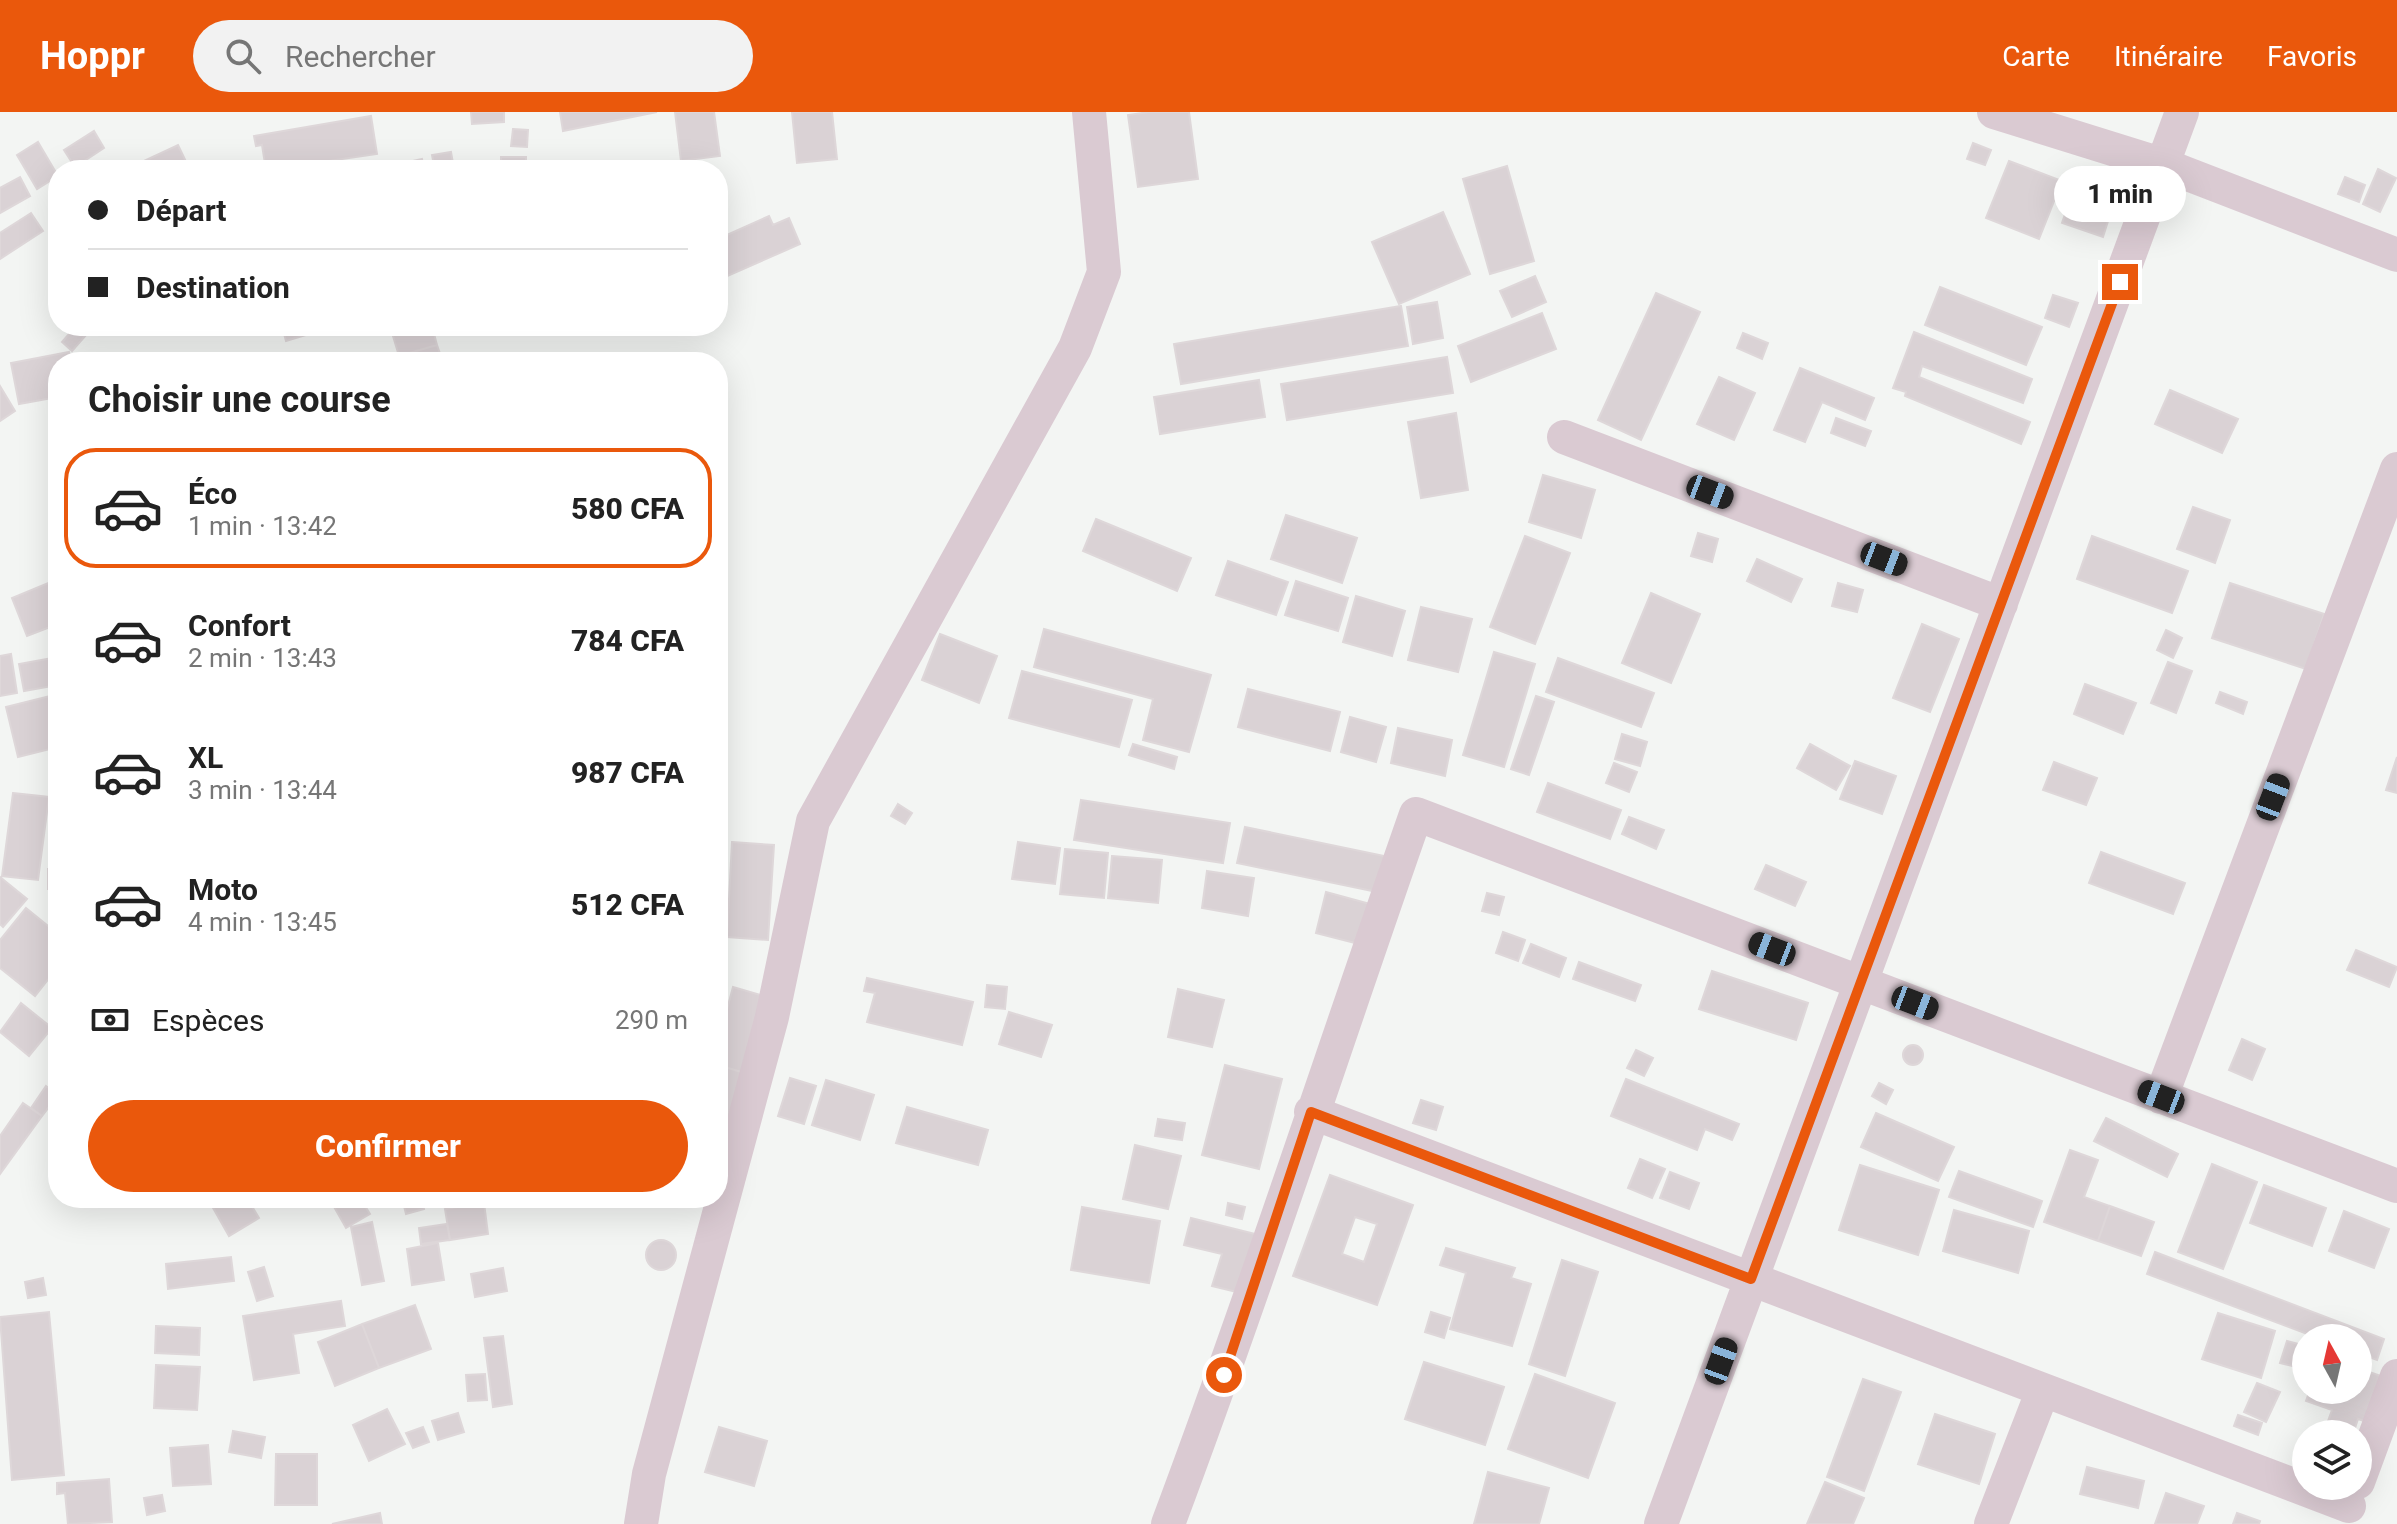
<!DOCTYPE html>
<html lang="fr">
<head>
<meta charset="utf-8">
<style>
  body { margin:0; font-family:Roboto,sans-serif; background:#f2f2f2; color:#222; height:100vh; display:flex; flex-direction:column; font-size:30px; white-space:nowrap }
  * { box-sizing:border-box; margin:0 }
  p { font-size:26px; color:#767676 }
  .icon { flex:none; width:44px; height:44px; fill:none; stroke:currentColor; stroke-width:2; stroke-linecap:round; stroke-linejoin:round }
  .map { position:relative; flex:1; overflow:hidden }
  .side { position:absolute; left:48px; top:240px; width:680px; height:856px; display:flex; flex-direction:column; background:#fff; border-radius:32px; box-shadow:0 8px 32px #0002 }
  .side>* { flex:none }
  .hud { position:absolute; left:48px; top:48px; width:680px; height:176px; border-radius:32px; box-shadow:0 8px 32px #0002; display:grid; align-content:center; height:176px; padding:0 40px; background:#fff }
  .needle { width:52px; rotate:352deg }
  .buttons { position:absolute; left:2292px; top:1212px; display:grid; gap:16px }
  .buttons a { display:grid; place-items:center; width:80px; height:80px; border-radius:50%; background:#fff; box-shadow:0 8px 32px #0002; font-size:40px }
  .end { position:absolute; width:36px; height:36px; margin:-18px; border:10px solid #ea580c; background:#fff; box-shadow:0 0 0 4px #fff }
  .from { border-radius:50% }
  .bubble { position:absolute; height:56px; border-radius:28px; background:#fff; box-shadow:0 8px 32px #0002; font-size:26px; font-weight:800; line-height:56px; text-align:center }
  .car { position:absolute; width:24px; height:48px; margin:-24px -12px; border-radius:10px; box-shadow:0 0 6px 2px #0007; background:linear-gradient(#222 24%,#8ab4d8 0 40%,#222 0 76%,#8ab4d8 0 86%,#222 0) }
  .hud b { display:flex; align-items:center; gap:28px; height:76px; font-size:30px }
  .hud b+b { border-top:2px solid #e0e0e0 }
  .hud i { width:20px; height:20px; background:#222 }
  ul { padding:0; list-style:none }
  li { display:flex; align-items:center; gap:24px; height:120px; margin:0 16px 12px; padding:0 24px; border:4px solid transparent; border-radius:32px }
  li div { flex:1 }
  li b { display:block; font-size:30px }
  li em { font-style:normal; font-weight:800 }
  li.selected { border-color:#ea580c }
  li>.icon { width:72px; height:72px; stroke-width:1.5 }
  h2 { padding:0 40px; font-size:36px; line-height:96px }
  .pay { display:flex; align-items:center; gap:20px; height:88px; padding:0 40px; font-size:30px }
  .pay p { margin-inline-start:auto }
  .primary-button { display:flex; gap:16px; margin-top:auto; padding:16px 40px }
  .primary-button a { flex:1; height:92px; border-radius:48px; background:#ea580c; color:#fff; font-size:32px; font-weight:800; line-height:92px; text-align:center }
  header { display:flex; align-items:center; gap:48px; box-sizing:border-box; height:112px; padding:0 40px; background:#ea580c; color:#fff }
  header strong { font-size:38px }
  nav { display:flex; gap:44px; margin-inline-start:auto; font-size:28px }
  .search { width:560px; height:72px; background:#f2f2f2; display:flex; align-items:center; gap:20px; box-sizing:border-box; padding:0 28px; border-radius:44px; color:#767676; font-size:30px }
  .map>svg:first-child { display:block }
  .building { fill:#dad2d5; stroke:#ded7d9; stroke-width:2; fill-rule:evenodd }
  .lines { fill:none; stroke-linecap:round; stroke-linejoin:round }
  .street { stroke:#dacad2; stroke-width:34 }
  .route { stroke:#ea580c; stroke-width:10 }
</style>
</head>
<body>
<header>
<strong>Hoppr</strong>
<div class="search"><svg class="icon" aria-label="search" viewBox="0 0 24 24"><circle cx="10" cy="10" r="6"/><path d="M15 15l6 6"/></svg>Rechercher</div>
<nav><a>Carte</a><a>Itinéraire</a><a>Favoris</a></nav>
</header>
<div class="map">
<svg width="2397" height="1412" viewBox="0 0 2397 1412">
  <rect width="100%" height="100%" fill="#f3f5f3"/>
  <!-- building -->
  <path class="building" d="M471 0H504V10L472 12Z
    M560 0H657L563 19Z
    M675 0H714L720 44 681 49Z
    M792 0H832L837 47 797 51Z
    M1149 0H1189L1198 67 1138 75 1128 3Z
    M371 4 377 42 266 58 262 33 256 34 254 24Z
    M513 17 528 18 527 35 511 34Z
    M94 19 104 36 75 55 64 38Z
    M38 30 58 64 37 77 17 43Z
    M1973 31 1991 38 1985 53 1967 47Z
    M178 33 190 58H127V57Z
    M451 40 454 57 435 58 432 43Z
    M501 45H526V58H501Z
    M422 47 424 58H381V56Z
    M2009 49 2062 69 2039 127 1986 106Z
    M1507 54 1534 149 1490 162 1463 67Z
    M2378 57 2396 66 2380 100 2363 92Z
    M20 65 30 84 0 101V76Z
    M2345 65 2365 73 2359 90 2338 82Z
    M2075 74 2115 87 2103 125 2062 111Z
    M1443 100 1470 162 1399 192 1372 130Z
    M31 101 43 119 0 147V121Z
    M769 104 773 113 789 106 800 132 723 166 718 155V127Z
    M1535 164 1546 190 1512 205 1500 179Z
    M1940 175 2042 215 2026 253 1925 213Z
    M1656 181 1700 200 1641 328 1598 308Z
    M2053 183 2078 191 2069 215 2045 206Z
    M1437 190 1443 226 1413 232 1407 195Z
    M1401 194 1408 234 1181 272 1174 232Z
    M1542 201 1556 237 1471 270 1458 234Z
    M76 214H94L72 239 62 230Z
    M282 214H307L309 222 286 229Z
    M390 214H432L437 233 399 244Z
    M1914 220 2032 267 2023 291 1922 254 1919 265 2030 310 2021 332 1905 284 1906 280 1893 276Z
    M1743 221 1768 231 1762 247 1737 236Z
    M437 233 443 250H401L399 244Z
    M69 240 71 250H58V285L19 292 11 251Z
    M1447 245 1453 281 1287 308 1281 272Z
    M1800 256 1874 286 1865 308 1822 290 1805 330 1774 318Z
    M1719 265 1755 281 1734 328 1697 312Z
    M1259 268 1265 305 1160 322 1154 285Z
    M0 274 15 299 0 309Z
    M2170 278 2238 307 2222 341 2155 312Z
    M1456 301 1468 378 1421 386 1408 310Z
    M1836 306 1871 319 1865 334 1831 321Z
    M1543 363 1595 378 1581 426 1529 410Z
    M2193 395 2230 408 2215 451 2177 437Z
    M1286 403 1357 426 1342 471 1271 447Z
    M1096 407 1191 446 1177 479 1083 439Z
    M1698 421 1718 427 1712 450 1691 444Z
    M1525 424 1570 441 1535 532 1490 515Z
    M2092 424 2188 459 2172 501 2077 467Z
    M1757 447 1802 467 1791 490 1747 469Z
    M1228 449 1288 470 1276 503 1216 483Z
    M58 467V512L27 524 12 486Z
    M1296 469 1348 486 1338 519 1285 503Z
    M1838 471 1863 478 1857 500 1832 494Z
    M2230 471 2324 502 2306 557 2212 526Z
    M1651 481 1700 502 1671 571 1622 551Z
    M1356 484 1405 499 1392 544 1343 530Z
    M1421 495 1472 507 1458 560 1408 548Z
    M1922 512 1959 527 1930 600 1893 586Z
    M1044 517 1211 563 1189 640 1143 628 1153 587 1034 555Z
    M2166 518 2182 526 2173 546 2157 538Z
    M940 522 997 544 979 591 922 568Z
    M1494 540 1535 552 1504 655 1463 643Z
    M11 542 17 581 0 584V544Z
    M58 545V573L24 579 19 552Z
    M1558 546 1654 581 1641 615 1546 580Z
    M2168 550 2192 559 2176 601 2151 591Z
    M1022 559 1132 588 1119 635 1009 606Z
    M2085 572 2136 591 2123 622 2074 602Z
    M1248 577 1340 600 1330 639 1238 615Z
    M2220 580 2247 590 2243 602 2216 591Z
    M58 582V635L18 645 6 595Z
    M1536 584 1554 590 1529 663 1511 657Z
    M1350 605 1386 615 1376 650 1341 640Z
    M1398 616 1452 628 1445 664 1391 651Z
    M1622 622 1647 630 1640 654 1615 647Z
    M1133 632 1177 645 1174 657 1129 643Z
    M1810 632 1850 654 1836 678 1797 656Z
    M2397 645V681L2386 678Z
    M51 646H58V679L49 678Z
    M1855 649 1896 664 1882 702 1840 687Z
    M2054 650 2097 666 2086 693 2043 678Z
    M1614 651 1637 660 1629 680 1606 671Z
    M1548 671 1621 698 1610 727 1537 700Z
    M13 681 49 685 38 768 2 764Z
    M1081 688 1230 711 1223 751 1074 728Z
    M898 692 912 701 905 712 891 704Z
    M1629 705 1664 718 1656 737 1622 722Z
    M1245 715 1389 745 1382 781 1237 751Z
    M732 730 774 733 768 828 727 825Z
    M1018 730 1060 736 1055 772 1012 767Z
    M1065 737 1108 741 1104 786 1060 782Z
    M2101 740 2185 771 2173 802 2089 771Z
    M1112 744 1162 748 1158 791 1108 786Z
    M1766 753 1806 770 1795 794 1755 777Z
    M48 757H58V777H48Z
    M1207 759 1254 766 1248 804 1202 796Z
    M0 765 27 787 3 815 0 812Z
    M1326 780 1370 792 1359 832 1316 821Z
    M1487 781 1504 785 1499 803 1482 799Z
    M26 796 58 822V855L35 884 0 856V828Z
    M1503 820 1525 828 1518 849 1496 841Z
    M1531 832 1566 846 1559 865 1523 851Z
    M2356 838 2397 855 2389 875 2347 858Z
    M1579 850 1641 873 1635 889 1573 867Z
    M1712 859 1808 891 1796 928 1699 897Z
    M867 866 973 890 962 933 867 910 875 881 864 879Z
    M987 873 1007 875 1005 897 985 895Z
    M733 875 771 886 748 962 718 953V898L726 901Z
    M1178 877 1224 888 1212 935 1168 925Z
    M21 891 52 916 29 944 0 920Z
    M1009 900 1052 913 1041 945 999 932Z
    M2242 927 2265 937 2252 968 2229 958Z
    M1903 943a10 10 0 1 1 20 0a10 10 0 1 1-20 0Z
    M1636 938 1653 946 1644 964 1627 956Z
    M718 953 748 962 718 1063Z
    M1225 953 1282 967 1259 1057 1202 1043Z
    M790 966 816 974 804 1012 778 1004Z
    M1626 967 1739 1012 1732 1028 1705 1017 1697 1038 1611 1004Z
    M826 968 874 983 860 1028 812 1013Z
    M1879 971 1893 978 1886 992 1872 984Z
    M46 974 58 983 42 1004 31 996Z
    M1421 988 1443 995 1436 1018 1413 1011Z
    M23 991 42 1004 0 1062V1024Z
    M907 995 988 1018 978 1053 896 1031Z
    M1876 1001 1954 1035 1938 1069 1861 1035Z
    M2106 1006 2178 1042 2167 1065 2094 1029Z
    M1158 1007 1185 1011 1182 1028 1155 1024Z
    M1135 1033 1181 1044 1168 1097 1123 1087Z
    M2070 1038 2098 1048 2084 1085 2110 1094 2098 1129 2044 1110Z
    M1640 1047 1665 1057 1652 1086 1628 1076Z
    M2212 1052 2257 1070 2223 1157 2178 1140Z
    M1860 1053 1939 1078 1918 1143 1839 1118Z
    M1959 1059 2042 1089 2033 1115 1949 1085Z
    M1670 1060 1699 1071 1689 1097 1660 1086Z
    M1330 1063 1413 1093 1377 1193 1293 1164ZM1355 1105 1377 1112 1364 1150 1342 1142Z
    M2264 1073 2326 1096 2312 1134 2250 1111Z
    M226 1086H247L259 1106 229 1124 212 1094Z
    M329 1086H360L370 1102 346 1116Z
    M402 1086H421L424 1097 406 1102Z
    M484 1091 488 1122 450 1128 445 1097Z
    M1228 1091 1245 1095 1242 1107 1226 1103Z
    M2110 1094 2154 1110 2141 1144 2098 1129Z
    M1082 1095 1160 1109 1149 1171 1071 1158Z
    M1954 1098 2029 1119 2018 1161 1943 1139Z
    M2344 1099 2389 1117 2374 1156 2329 1139Z
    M1191 1106 1263 1124 1241 1181 1212 1174 1222 1142 1184 1133Z
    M372 1110 384 1169 362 1173 351 1115Z
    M447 1112 450 1128 421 1132 419 1116Z
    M646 1143a15 15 0 1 1 30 0a15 15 0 1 1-30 0Z
    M438 1131 444 1168 412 1173 407 1137Z
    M1446 1136 1515 1156 1511 1166 1531 1172 1512 1234 1450 1217 1466 1161 1440 1153Z
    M2155 1140 2384 1227 2377 1248 2358 1241V1226H2318L2147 1162Z
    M231 1145 234 1169 168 1177 166 1152Z
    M1562 1148 1598 1160 1565 1264 1529 1252Z
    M264 1155 273 1184 257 1189 248 1160Z
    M503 1156 507 1179 475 1185 471 1162Z
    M43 1166 46 1183 28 1186 25 1170Z
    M341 1189 345 1214 293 1222 299 1261 254 1268 243 1204Z
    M415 1193 431 1237 379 1256 362 1212Z
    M49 1200 64 1363 12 1368 0 1205Z
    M1431 1200 1450 1206 1444 1226 1425 1220Z
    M2218 1201 2275 1219 2261 1266 2202 1247Z
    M362 1212 379 1256 335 1274 318 1230Z
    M156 1214 200 1216 199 1243 155 1241Z
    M503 1224 512 1292 493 1295 484 1226Z
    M2287 1229 2306 1234 2305 1257 2280 1251Z
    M1424 1250 1504 1275 1485 1333 1405 1307Z
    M156 1253 200 1255 197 1298 154 1296Z
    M2358 1256 2384 1265 2367 1310 2358 1307 2353 1322 2327 1312 2332 1298 2306 1289 2310 1278H2358Z
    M485 1262 487 1288 468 1289 466 1263Z
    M1535 1262 1615 1291 1588 1366 1508 1337Z
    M1863 1267 1901 1280 1864 1379 1827 1365Z
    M2257 1271 2280 1280 2266 1310 2244 1300Z
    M387 1297 405 1332 369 1349 353 1313Z
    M458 1301 464 1320 438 1328 432 1309Z
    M1935 1302 1995 1322 1979 1372 1918 1352Z
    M2238 1303 2262 1311 2258 1323 2234 1314Z
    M423 1315 429 1330 413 1336 406 1321Z
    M719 1315 767 1329 754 1374 705 1360Z
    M233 1319 265 1325 261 1346 229 1340Z
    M208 1333 211 1372 173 1374 170 1336Z
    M276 1342H317V1393H275Z
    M2087 1355 2144 1369 2138 1396 2080 1382Z
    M1488 1360 1549 1376 1539 1412H1474Z
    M109 1367 112 1410 68 1412 65 1381 57 1382V1371Z
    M1825 1370 1864 1386 1853 1412H1807Z
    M2166 1381 2204 1394 2197 1412H2155Z
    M162 1383 165 1399 147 1403 144 1386Z
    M380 1401 382 1412H332Z
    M2237 1401 2260 1409 2259 1412H2233Z"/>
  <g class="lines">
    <!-- street -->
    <path class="street" d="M1994 0 2164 53 2397 143
      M1564 325 2001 492
      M2161 985 2397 357
      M1311 1000 2349 1394
      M2358 1370 2397 1264
      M641 1412 649 1362 772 905 813 709 1075 236 1104 160 1089 0
      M1168 1412C1256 1177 1333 939 1416 702L2397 1074
      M1661 1412 2182 0
      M1991 1412 2043 1278"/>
  </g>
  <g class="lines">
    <!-- route -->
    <path class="route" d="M1224 1263 1311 1000 1751 1167 2120 170"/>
  </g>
</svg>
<div class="buttons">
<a><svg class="needle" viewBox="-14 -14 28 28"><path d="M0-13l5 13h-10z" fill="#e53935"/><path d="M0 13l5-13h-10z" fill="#767676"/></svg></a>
<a><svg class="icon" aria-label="layers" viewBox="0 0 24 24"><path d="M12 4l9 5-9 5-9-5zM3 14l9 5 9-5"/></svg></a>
</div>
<i class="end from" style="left:1224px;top:1263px"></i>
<i class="end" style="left:2120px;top:170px"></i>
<div class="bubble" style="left:2054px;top:54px;width:132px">1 min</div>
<i class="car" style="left:1710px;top:380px;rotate:111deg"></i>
<i class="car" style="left:1884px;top:447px;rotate:111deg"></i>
<i class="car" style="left:2273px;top:685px;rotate:21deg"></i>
<i class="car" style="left:1772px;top:837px;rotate:291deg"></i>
<i class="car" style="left:1915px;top:891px;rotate:111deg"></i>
<i class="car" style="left:2161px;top:985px;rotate:291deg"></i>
<i class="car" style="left:1721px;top:1249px;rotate:20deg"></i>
<div class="hud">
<b><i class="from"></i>Départ</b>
<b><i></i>Destination</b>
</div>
<section class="side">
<h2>Choisir une course</h2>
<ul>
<li class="selected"><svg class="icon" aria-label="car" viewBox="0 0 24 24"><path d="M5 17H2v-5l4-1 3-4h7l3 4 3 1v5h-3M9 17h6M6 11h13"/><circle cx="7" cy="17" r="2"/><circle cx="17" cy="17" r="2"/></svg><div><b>Éco</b><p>1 min · 13:42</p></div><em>580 CFA</em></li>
<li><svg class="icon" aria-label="car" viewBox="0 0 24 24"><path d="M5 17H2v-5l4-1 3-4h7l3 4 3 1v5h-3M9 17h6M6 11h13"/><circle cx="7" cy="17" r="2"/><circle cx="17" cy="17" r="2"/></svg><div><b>Confort</b><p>2 min · 13:43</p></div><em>784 CFA</em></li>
<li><svg class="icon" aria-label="car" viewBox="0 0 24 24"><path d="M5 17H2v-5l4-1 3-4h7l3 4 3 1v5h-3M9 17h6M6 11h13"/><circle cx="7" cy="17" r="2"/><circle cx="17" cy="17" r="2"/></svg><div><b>XL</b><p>3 min · 13:44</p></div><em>987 CFA</em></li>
<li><svg class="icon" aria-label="car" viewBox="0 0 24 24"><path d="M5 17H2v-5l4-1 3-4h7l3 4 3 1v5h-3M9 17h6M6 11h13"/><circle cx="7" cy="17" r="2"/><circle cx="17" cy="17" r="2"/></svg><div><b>Moto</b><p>4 min · 13:45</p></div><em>512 CFA</em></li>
</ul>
<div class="pay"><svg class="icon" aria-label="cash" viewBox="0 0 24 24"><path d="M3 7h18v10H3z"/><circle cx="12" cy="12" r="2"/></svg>Espèces<p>290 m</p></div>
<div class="primary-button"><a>Confirmer</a></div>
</section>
</div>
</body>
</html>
